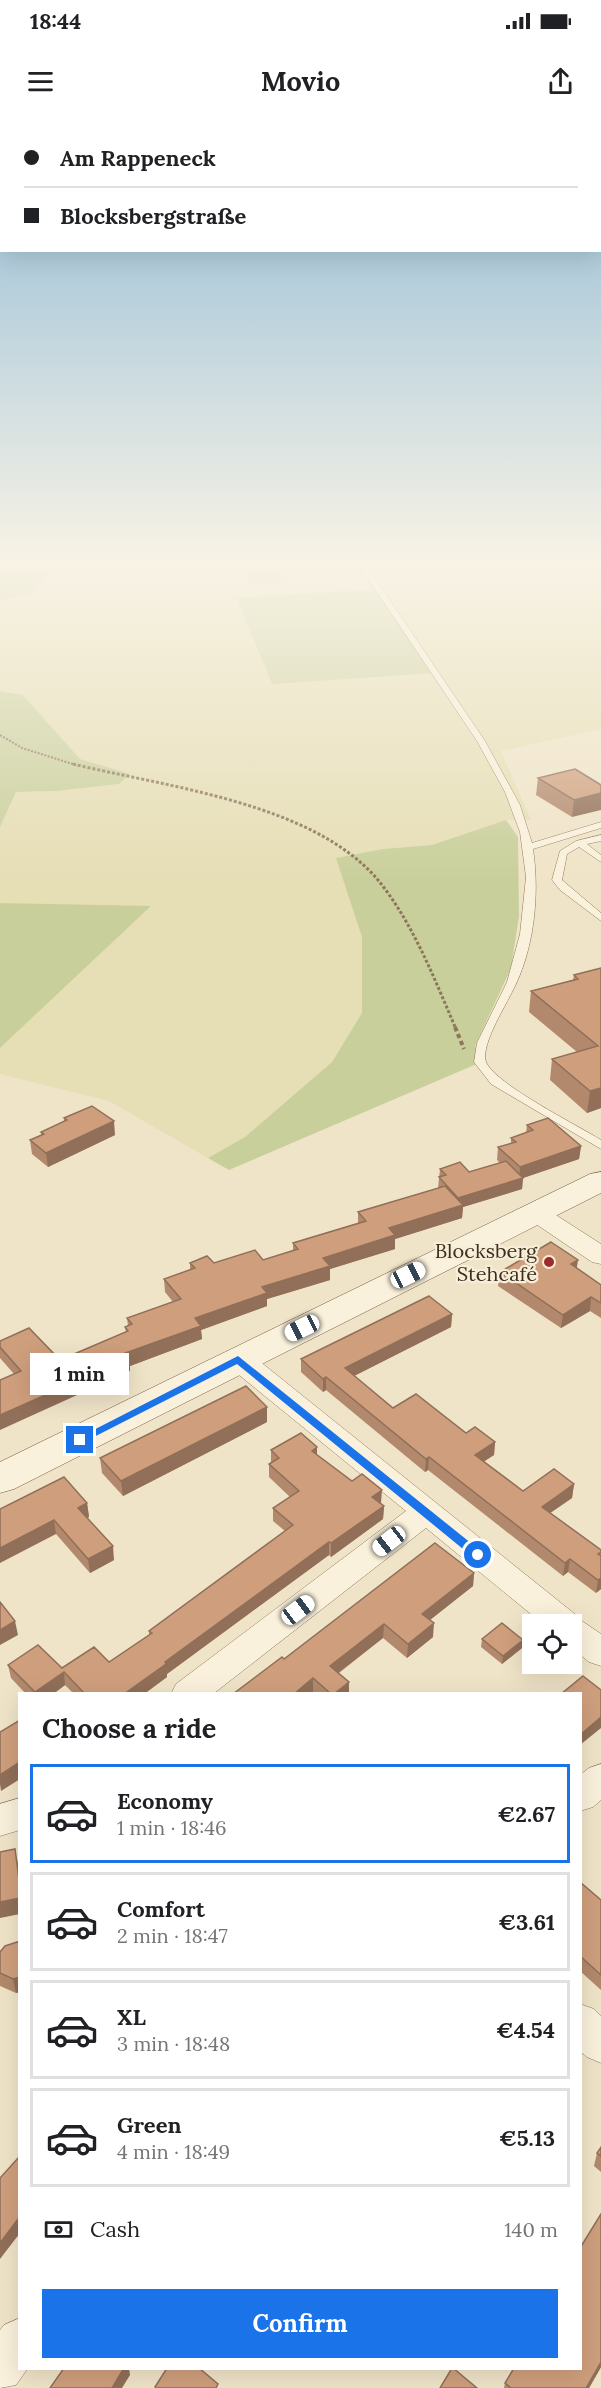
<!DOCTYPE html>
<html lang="en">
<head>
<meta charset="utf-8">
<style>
  body { margin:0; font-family:Lora,serif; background:#f2f2f2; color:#202124; height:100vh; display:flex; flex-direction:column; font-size:22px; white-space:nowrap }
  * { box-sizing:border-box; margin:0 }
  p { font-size:20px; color:#757577 }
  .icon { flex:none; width:33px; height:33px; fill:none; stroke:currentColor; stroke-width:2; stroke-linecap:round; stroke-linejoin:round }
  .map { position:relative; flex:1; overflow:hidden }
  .details { position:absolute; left:18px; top:1572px; width:564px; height:678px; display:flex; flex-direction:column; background:#fff; border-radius:0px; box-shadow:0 6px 24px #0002 }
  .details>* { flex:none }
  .guide { position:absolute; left:0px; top:0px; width:602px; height:132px; box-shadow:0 6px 24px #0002; display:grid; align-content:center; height:132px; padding:0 24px; background:#fff }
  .fabs { position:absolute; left:522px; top:1494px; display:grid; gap:12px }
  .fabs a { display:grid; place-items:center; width:60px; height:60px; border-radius:0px; background:#fff; box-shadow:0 6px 24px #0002; font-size:30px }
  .end { position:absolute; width:27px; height:27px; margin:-14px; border:8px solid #1a73e8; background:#fff; box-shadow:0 0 0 3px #fff }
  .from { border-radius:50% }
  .bubble { position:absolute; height:42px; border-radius:0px; background:#fff; box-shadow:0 6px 24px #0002; font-size:20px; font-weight:800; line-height:42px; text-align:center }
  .car { position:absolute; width:18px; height:36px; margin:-18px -9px; border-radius:8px; box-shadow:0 0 4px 2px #0007; background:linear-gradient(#fff 24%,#345 0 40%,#fff 0 76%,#345 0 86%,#fff 0) }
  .guide b { display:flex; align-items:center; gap:21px; height:57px; font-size:22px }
  .guide b+b { border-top:2px solid #e0e0e0 }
  .guide i { width:15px; height:15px; background:#202124 }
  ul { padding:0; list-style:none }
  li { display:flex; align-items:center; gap:18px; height:99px; margin:0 12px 9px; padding:0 12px; border:3px solid #e0e0e0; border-radius:0px }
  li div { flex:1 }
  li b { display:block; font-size:22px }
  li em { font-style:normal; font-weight:800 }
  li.current { border-color:#1a73e8 }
  li>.icon { width:54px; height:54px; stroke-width:1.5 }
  h2 { padding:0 24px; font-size:27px; line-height:72px }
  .pay { display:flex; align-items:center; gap:15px; height:66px; padding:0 24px; font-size:22px }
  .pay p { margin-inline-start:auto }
  .primary-button { display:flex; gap:12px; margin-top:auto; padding:12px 24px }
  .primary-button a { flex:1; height:69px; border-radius:0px; background:#1a73e8; color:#fff; font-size:24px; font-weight:800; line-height:69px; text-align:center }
  .status { display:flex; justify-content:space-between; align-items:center; height:42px; padding:0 30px; background:#fff; direction:ltr }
  .status svg { height:16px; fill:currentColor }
  header { display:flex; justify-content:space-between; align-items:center; height:78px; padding:0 24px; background:#fff; font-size:27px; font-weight:800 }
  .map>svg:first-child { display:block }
  .farmland { fill:#e6deb5 }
  .green { fill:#c9cf9b }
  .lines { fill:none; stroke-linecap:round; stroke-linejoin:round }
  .service-casing { stroke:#8d765c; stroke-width:1 }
  .minor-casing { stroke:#8d765c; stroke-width:1 }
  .secondary-casing { stroke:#6f573f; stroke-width:1 }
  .path-far2 { stroke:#8d765c; stroke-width:2; stroke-dasharray:2 1.5; stroke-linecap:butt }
  .path-far1 { stroke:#8d765c; stroke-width:3; stroke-dasharray:3 2; stroke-linecap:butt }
  .path { stroke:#8d765c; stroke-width:4; stroke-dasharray:4.5 3; stroke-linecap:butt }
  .service { fill:#faf1dc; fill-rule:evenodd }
  .minor { fill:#faf1dc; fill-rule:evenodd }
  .secondary { fill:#faf1dc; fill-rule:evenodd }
  .wall { fill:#b2896c }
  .shaded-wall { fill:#916f58 }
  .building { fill:#cf9f7d; stroke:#916f58; stroke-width:1.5 }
  .route { fill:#1a73e8 }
  .poi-dot { fill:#9e2a2b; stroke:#f7eed8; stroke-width:2 }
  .labels { text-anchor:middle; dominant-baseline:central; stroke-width:4.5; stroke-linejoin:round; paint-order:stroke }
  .poi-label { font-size:20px; fill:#3d2e20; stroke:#f7eed8; text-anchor:end }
</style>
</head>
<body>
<div class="status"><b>18:44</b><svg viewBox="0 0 49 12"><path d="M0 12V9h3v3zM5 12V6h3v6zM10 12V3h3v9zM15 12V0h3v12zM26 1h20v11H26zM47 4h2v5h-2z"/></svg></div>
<header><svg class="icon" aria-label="menu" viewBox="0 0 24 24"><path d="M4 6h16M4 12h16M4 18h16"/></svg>Movio<svg class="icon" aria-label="share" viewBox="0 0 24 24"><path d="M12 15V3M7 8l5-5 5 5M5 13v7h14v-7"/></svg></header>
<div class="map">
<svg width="601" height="2268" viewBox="0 0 601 2268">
  <rect width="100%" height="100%" fill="#f0e4c8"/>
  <!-- farmland -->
  <path class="farmland" d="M60 442H238L252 465 288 463 277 442H601V609L501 631 531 700H506L432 725 383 729 337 738 362 817V893L332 942 245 1017 208 1038 109 981 0 954V928L150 787 0 783V707L16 672 56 671 119 664 129 655 80 639 23 575 0 571V481L33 472Z"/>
  <!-- green -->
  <path class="green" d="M0 442H60L33 472 0 481Z
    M238 442H277L289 463 251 465Z
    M378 469 435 553 272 564 237 478Z
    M0 571 23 575 80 639 130 654 119 664 56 671 16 672 0 707Z
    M506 700 518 717 519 796 511 848 475 926 486 940 229 1050 208 1038 245 1017 332 942 362 893V817L336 738 383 729 432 725Z
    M0 783 151 786 0 928Z"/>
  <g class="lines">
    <defs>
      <path id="service" d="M357 442H364L485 621 520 685 532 723 601 702V708L533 729C540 775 534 831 512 872 505 887 478 929 487 944 501 967 575 1004 601 1020V1029L491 964 474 942 477 923 507 862 520 814 526 757 520 712 505 672 477 621Z
        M601 715V721L587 724 601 735V742L579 727 567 734 562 760 601 793V801L560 770 552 760 560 731 576 721Z"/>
      <path id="minor" d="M536 1085 545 1088 601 1124V1144L592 1142 527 1098 524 1093 527 1088Z
        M238 1230 248 1232 576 1495 579 1499 601 1514V1546L589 1542 572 1528V1504H543L426 1408 213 1574H171L176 1564 406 1391 228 1246 224 1239 228 1232Z
        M601 1644V1680L593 1687 580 1691V1655L589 1648Z
        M20 1678V1710L0 1716V1684Z
        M580 1884 594 1889 601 1896V1943L587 1937 580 1931Z
        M20 2198V2248H28L16 2265 0 2268V2210L4 2205Z"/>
      <path id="secondary" d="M601 1052V1073L14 1369 0 1373V1342L590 1054Z"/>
    </defs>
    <!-- service casing -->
    <use href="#service" class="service-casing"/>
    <!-- minor casing -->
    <use href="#minor" class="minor-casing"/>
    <!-- secondary casing -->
    <use href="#secondary" class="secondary-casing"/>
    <!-- path-far2 -->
    <path class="path-far2" d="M0 615 22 628 79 646"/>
    <!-- path-far1 -->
    <path class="path-far1" d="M73 644C167 667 313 683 378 760 413 803 434 858 456 909"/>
    <!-- path -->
    <path class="path" d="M455 907 464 929"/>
    <!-- service -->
    <use href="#service" class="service"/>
    <!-- minor -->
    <use href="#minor" class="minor"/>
    <!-- secondary -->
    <use href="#secondary" class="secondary"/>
  </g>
  <!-- wall -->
  <path class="wall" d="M538 658 601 665 572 697 536 675Z
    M601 848V988L587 993 550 960 552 939 577 932 529 892 531 871 573 860 574 855Z
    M64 998 115 1015 48 1047 32 1034 30 1020 41 1015V1012L64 1001Z
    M527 1005 581 1026 579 1039 523 1058 522 1069 463 1087 462 1098 395 1119V1129L330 1149V1160L267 1179V1186L201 1210 202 1219 130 1246V1251L14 1254 0 1238V1221L60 1240 126 1212 125 1207 128 1206 127 1198 173 1182 165 1172 164 1159 190 1150V1143H214L263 1140 293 1131V1123L358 1103V1092L438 1068 440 1049 469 1052 500 1043 497 1040 498 1027 511 1023V1018L526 1013Z
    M577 1149 601 1165V1198L590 1191 561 1208 498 1166 500 1152Z
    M452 1194 451 1207 354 1256 393 1288 495 1322 494 1335 484 1341 523 1371 574 1364 572 1378 550 1393 601 1430V1469L596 1473 568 1452 563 1456 428 1350 425 1352 326 1270 323 1272 301 1252V1239Z
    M267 1302 123 1376 102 1353 100 1338Z
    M317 1327V1335L381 1383V1384L384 1386 383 1399 331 1437 329 1435 167 1554V1557L144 1574H74L65 1565 53 1574H26L11 1558 8 1545 62 1548 109 1542 149 1515V1511L285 1411 273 1401V1388L290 1377 269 1357V1344L271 1342V1330Z
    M87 1383 89 1397 87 1398 114 1440 90 1453 56 1414 0 1389Z
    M474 1453 473 1466 430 1500 433 1517 407 1538 383 1518 339 1553 349 1562V1574H315L313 1572 311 1574H233L284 1539Z
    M482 1519 523 1520 522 1528 502 1544 481 1527Z
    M580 1762 601 1780V1870L580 1851Z
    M20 1821V1872L16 1873 0 1866V1832Z
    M601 2027V2052L594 2046 597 2033Z
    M601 2094V2247L589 2268H504L505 2263 580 2248Z"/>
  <!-- shaded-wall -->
  <path class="shaded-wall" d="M601 673V690L572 697 574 680Z
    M601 968V988L587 993 590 971Z
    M114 1001 115 1015 48 1047 46 1033Z
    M581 1026 579 1039 523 1058 522 1069 463 1087 462 1098 395 1119V1129L330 1149V1160L267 1179V1186L201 1210 202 1219 130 1246V1251L0 1310V1295L195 1198 323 1138 389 1108 457 1087 458 1078 519 1059 520 1047Z
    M578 1140 576 1153 571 1144Z
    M591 1177 590 1191 561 1208 563 1195Z
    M452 1194 451 1207 344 1261 345 1248Z
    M326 1257V1270L323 1272V1259Z
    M267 1287V1302L123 1376 121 1361Z
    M495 1322 494 1335 474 1348 475 1335Z
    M317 1327V1341L312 1331Z
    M429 1337 428 1350 425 1352 426 1339Z
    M574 1364 572 1378 540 1400 542 1387Z
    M382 1370 381 1383 371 1390 372 1377Z
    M87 1383 89 1397 80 1401 78 1388Z
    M384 1386 383 1399 331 1437V1423Z
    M54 1400 56 1414 0 1443V1428Z
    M329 1422V1435L167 1554V1557L144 1574H124L165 1542Z
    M113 1426 114 1440 90 1453 88 1439Z
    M570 1439 568 1452 563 1456 565 1443Z
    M474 1453 473 1466 421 1507 422 1494Z
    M601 1458V1469L596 1473 598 1460Z
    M15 1501 18 1515 0 1525V1510Z
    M434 1503 433 1517 407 1538 408 1524Z
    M384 1504 383 1518 330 1559V1546Z
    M523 1520 522 1528 502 1544 503 1536Z
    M64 1552 65 1565 53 1574H35V1572Z
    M313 1558V1572L311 1574H294Z
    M349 1562V1574H334Z
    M601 1597V1608L580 1625V1615Z
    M20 1642V1659L1 1671 0 1664V1655Z
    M15 1729 20 1755V1767Z
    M20 1778V1794L0 1798V1782Z
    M20 1857V1872L16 1873 13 1859Z
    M18 2099 20 2105V2113L0 2139V2123Z
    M601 2242V2247L589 2268H586Z
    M124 2248H129L130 2255 122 2268H112Z"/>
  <!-- building -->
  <path class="building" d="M575 649 601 665V673L574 680 538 658Z
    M601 848V968L590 971 552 939 598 926 531 871 578 859 574 855Z
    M92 986 114 1001 46 1033 30 1020 44 1014 41 1012 67 1000 64 998Z
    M548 998 581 1026 520 1047 498 1027 516 1022 511 1018 533 1010 527 1005Z
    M506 1041 523 1058 458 1078 439 1057 446 1055 440 1049 460 1042 469 1052Z
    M445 1066 463 1085 389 1108 395 1115 323 1138 330 1146 262 1167 267 1173 195 1198 201 1206 125 1233 129 1238 0 1295V1260L21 1251 0 1227V1221L29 1208 60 1240 128 1211 125 1207 132 1204 127 1198 181 1179 164 1159 195 1148 190 1143 207 1136 214 1143 255 1130 263 1140 298 1129 293 1123 366 1101 358 1092Z
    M551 1122 578 1140 571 1144 601 1165V1183L591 1177 563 1195 500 1152Z
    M429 1176 452 1194 345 1248 393 1288 416 1274 466 1313 475 1307 495 1322 475 1335 523 1371 554 1349 574 1364 542 1387 601 1430V1432L598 1434 601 1436V1458L598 1460 570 1439 565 1443 429 1337 426 1339 326 1257 323 1259 301 1239Z
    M246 1266 267 1287 121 1361 100 1338Z
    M301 1313 317 1327 312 1331 352 1361 362 1354 382 1370 372 1377 384 1386 331 1423 329 1422 165 1542 166 1544 124 1574H85L64 1552 35 1572 8 1545 38 1525 62 1548 94 1527 109 1542 152 1513 149 1511 293 1405 273 1388 299 1371 269 1344 279 1338 271 1330Z
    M64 1357 87 1383 78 1388 113 1426 88 1439 54 1400 0 1428V1389Z
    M435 1423 474 1453 422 1494 434 1503 408 1524 384 1504 330 1546 349 1562 334 1574H331L313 1558 294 1574H233L282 1537 284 1539Z
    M0 1482 15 1501 0 1510Z
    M502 1503 523 1520 503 1536 482 1519Z
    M583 1556 601 1570V1597L580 1615V1574H561Z
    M20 1600V1642L0 1655V1612Z
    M15 1729 20 1767V1778L0 1782V1732Z
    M580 1762 601 1780V1855L580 1836Z
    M20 1821V1857L13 1859 0 1853V1832L5 1826Z
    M601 2027V2036L597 2033Z
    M20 2036V2100L18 2099 0 2123V2058Z
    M601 2094V2242L586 2268H511L505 2263 514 2248H580V2128Z
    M64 2248H124L112 2268H50Z
    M167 2248H199L218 2264 216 2268H156L155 2267Z
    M452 2248H453L477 2268H440Z"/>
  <!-- sky -->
  <linearGradient id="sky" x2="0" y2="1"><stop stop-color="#8fbad6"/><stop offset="0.58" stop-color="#f8f3e6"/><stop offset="1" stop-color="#f8f3e6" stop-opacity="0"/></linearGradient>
  <rect width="601" height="760" fill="url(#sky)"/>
  <!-- route -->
  <path class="route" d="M238 1236 482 1432V1438H474L237 1244 84 1322H76L74 1320Z"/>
  <!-- markers -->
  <circle class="poi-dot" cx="549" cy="1142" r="6"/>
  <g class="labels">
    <!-- poi labels -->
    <g class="poi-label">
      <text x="537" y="1130">Blocksberg<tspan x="537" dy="23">Stehcafé</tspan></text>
    </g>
  </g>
</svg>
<div class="fabs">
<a><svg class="icon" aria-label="locate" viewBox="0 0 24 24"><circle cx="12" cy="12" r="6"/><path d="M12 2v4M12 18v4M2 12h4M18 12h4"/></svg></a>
</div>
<i class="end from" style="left:478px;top:1435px"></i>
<i class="end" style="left:80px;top:1320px"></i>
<div class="bubble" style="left:30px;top:1233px;width:99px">1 min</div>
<i class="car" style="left:408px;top:1155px;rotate:64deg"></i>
<i class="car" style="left:302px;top:1208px;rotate:244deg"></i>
<i class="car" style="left:389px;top:1421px;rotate:232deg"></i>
<i class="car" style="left:298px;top:1490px;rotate:53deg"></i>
<div class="guide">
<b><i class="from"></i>Am Rappeneck</b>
<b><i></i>Blocksbergstraße</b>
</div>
<section class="details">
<h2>Choose a ride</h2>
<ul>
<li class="current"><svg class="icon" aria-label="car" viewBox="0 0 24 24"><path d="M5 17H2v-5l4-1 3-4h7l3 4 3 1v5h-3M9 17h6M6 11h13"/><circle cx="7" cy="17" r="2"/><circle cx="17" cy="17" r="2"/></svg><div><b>Economy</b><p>1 min · 18:46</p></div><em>€2.67</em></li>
<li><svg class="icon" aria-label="car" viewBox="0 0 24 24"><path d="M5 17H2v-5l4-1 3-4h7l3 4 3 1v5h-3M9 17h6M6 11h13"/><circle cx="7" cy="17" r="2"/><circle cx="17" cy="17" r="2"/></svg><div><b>Comfort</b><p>2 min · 18:47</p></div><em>€3.61</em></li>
<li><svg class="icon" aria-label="car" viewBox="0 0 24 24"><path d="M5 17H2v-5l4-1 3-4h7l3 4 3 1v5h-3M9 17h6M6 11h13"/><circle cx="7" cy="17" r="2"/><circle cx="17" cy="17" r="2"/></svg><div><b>XL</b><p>3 min · 18:48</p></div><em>€4.54</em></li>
<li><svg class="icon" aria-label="car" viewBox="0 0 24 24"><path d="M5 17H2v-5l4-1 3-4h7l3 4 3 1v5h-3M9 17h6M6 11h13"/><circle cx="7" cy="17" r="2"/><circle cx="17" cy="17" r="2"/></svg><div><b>Green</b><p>4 min · 18:49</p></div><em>€5.13</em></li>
</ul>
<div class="pay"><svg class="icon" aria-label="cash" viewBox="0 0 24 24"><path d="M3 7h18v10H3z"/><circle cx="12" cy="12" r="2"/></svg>Cash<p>140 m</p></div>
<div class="primary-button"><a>Confirm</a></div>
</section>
</div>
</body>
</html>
